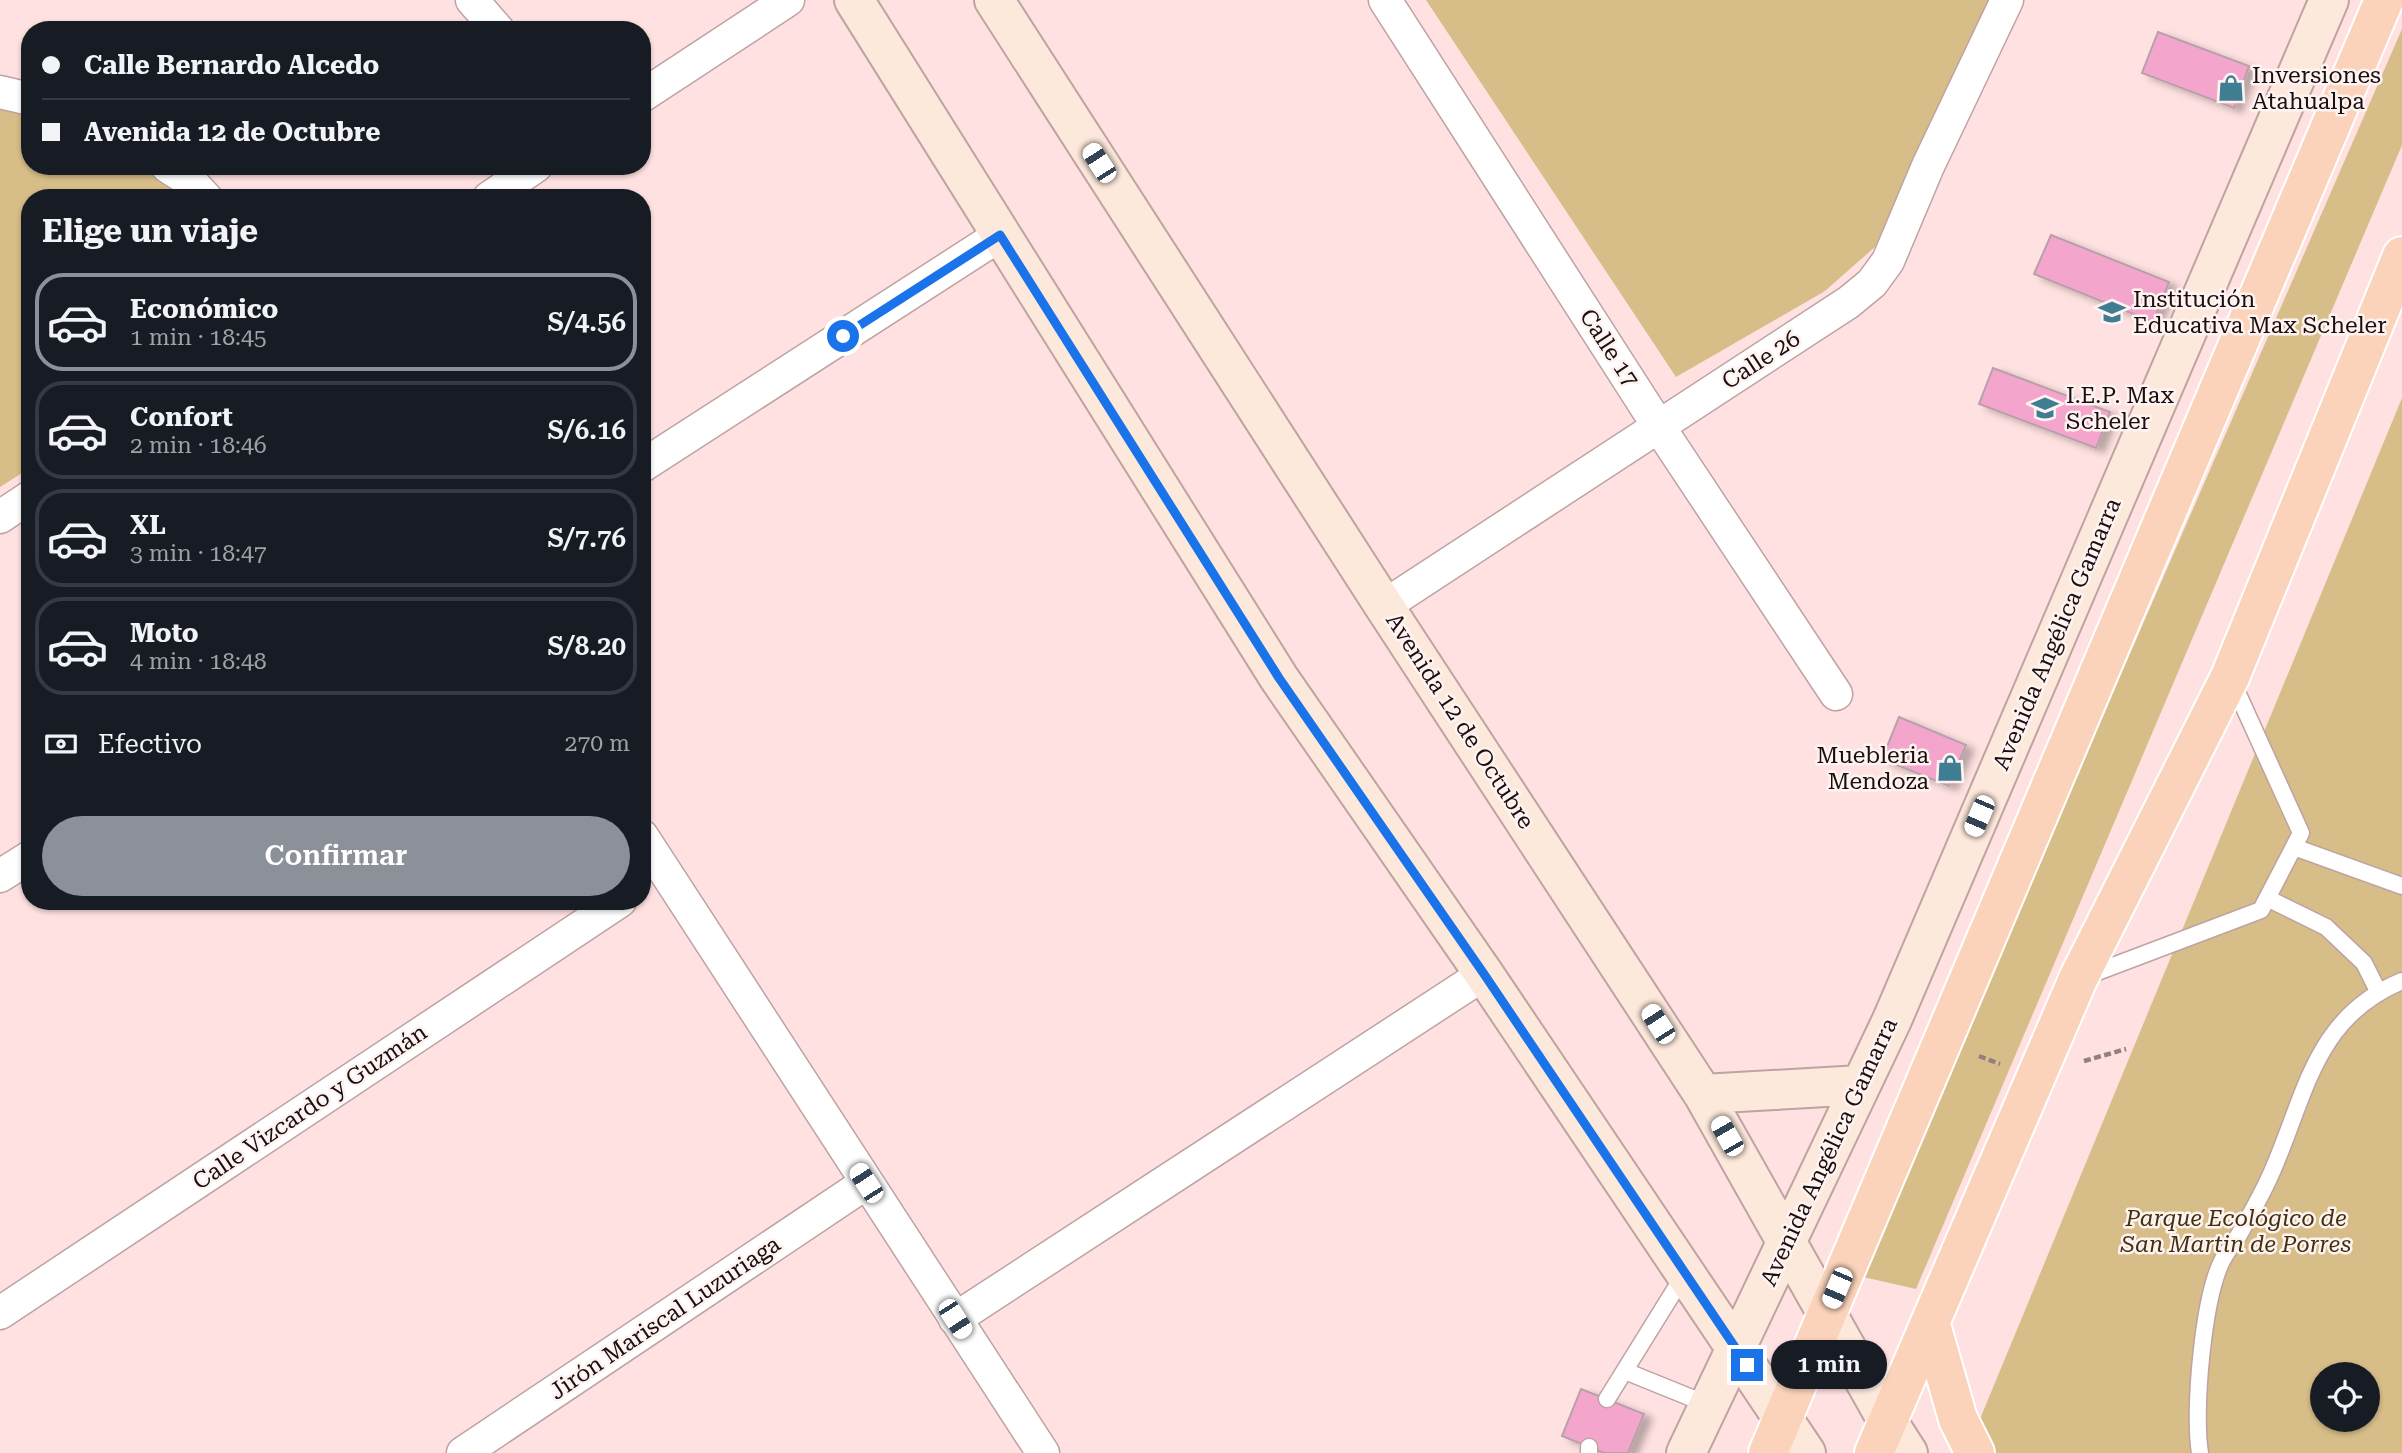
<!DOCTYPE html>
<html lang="es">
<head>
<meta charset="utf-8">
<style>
  body { margin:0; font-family:"Roboto Serif",serif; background:#242831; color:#f1f3f6; height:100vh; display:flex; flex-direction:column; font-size:26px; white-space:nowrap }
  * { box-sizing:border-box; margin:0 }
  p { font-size:23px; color:#9ea1a6 }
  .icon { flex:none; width:38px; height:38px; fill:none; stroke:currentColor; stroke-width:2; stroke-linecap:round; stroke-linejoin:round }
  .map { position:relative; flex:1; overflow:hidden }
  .details { position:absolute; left:21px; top:189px; width:630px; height:721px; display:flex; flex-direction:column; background:#171b24; border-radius:28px; box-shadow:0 2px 5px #0004 }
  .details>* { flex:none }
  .top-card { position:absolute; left:21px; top:21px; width:630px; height:154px; border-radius:28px; box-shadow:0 2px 5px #0004; display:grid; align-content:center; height:154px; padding:0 21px; background:#171b24 }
  .tools { position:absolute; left:2310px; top:1362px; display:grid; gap:14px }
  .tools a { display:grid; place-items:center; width:70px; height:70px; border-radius:50%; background:#171b24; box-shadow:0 2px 5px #0004; font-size:35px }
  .end { position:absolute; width:32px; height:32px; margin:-16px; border:9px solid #1a73e8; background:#fff; box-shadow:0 0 0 4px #fff }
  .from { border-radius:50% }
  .bubble { position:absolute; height:49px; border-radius:24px; background:#171b24; box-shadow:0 2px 5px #0004; font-size:23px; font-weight:600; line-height:49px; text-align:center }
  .car { position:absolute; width:21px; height:42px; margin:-21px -10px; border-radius:9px; box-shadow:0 0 5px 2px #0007; background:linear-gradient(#fff 24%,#345 0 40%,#fff 0 76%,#345 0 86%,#fff 0) }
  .top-card b { display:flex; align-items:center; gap:24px; height:66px; font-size:26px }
  .top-card b+b { border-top:2px solid #363941 }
  .top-card i { width:18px; height:18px; background:#f1f3f6 }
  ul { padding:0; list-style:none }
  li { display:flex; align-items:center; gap:21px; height:98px; margin:0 14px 10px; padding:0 7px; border:4px solid #363941; border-radius:28px }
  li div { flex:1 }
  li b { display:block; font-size:26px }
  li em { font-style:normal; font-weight:600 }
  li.on { border-color:#8c9099 }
  li>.icon { width:63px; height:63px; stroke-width:1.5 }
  h2 { padding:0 21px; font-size:32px; line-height:84px }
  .pay { display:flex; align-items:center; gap:18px; height:77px; padding:0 21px; font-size:26px }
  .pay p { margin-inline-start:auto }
  .cta { display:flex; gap:14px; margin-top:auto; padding:14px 21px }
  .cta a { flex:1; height:80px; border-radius:42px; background:#8c9099; color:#fff; font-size:28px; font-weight:600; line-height:80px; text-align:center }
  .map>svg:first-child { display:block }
  .green { fill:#d7bd87; fill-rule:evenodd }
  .building { fill:#f4a5cb; stroke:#b8a0ab; stroke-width:2; filter:url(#shadow) }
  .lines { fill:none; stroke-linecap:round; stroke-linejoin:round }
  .lane-casing { stroke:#bea3a2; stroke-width:19 }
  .street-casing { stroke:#bea3a2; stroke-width:35 }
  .secondary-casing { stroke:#bea3a2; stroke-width:42 }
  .primary-casing { stroke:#fff; stroke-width:42 }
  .path { stroke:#937f7e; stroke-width:4.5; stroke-dasharray:7 3.5; stroke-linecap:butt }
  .lane { stroke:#fff; stroke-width:16 }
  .street { stroke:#fff; stroke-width:32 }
  .secondary { stroke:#fde9dc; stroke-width:38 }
  .primary { stroke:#fbd3ba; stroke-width:38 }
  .route { stroke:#1a73e8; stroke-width:9 }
  .labels { text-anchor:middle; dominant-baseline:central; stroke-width:5; stroke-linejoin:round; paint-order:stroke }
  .poi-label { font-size:23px; fill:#180f0e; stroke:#fff3f2; text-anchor:start }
  .street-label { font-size:23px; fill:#180f0e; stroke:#fff3f2 }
  .park-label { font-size:23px; font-style:italic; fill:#40310f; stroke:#fff3f2 }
</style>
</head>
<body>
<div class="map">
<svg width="2402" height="1453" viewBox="0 0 2402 1453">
  <defs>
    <filter id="shadow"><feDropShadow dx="8" dy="4.5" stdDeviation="3.5" flood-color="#0004"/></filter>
  </defs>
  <rect width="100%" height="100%" fill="#fee1e0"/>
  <!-- green -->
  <path class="green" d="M1426 0H1989L1876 246 1825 291 1676 377Z
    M2402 29V145L1916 1289 1859 1276Z
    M0 102 30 110V166H156L202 198H30V468L0 487Z
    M2402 398V1453H1984L1973 1436ZM2322 1374H2368V1419H2322Z"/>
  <!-- building -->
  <path class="building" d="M2158 32 2249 66 2234 108 2142 73Z
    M2051 235 2169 282 2153 322 2034 274Z
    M1993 368 2110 412 2096 448 1979 404Z
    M1899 717 1966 745 1949 786 1882 759Z
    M1581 1389 1644 1414 1628 1453H1604L1562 1436Z"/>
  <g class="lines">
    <defs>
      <path id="lane" d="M2294 847 2402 886
        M2267 898 2326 927 2364 963 2378 991
        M2084 977 2261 910 2301 833 2232 681
        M1625 1371 1709 1405
        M1607 1399 1684 1275
        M1589 1447V1453
        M2200 1453C2193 1412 2203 1296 2223 1259 2228 1250 2235 1242 2240 1233 2252 1212 2265 1189 2274 1167 2307 1090 2316 1017 2402 981"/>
      <path id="street" d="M472 0 498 30
        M1385 0 1659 427 1836 694
        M0 92 30 99
        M642 96 788 0
        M167 166 190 181 206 198
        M489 198 536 166
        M642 466 1000 235
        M0 517 30 497
        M1384 606 1849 302 1872 283 1888 261 1928 166 2007 0
        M642 836 1043 1453
        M0 876 30 857
        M0 1313 620 901
        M955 1319 1484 974
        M463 1453 866 1183"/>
      <path id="secondary" d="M854 0 1279 678 1484 974 1806 1453
        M994 0 1384 606 1703 1094 1888 1422 1908 1453
        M1703 1094 1861 1085
        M1686 1453 1892 1020 2329 0"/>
      <path id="primary" d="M1931 1325 1958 1419 1975 1453
        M1768 1453 2384 0
        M1874 1453 2078 979 2230 677 2402 256"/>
    </defs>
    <!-- lane casing -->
    <use href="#lane" class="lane-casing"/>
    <!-- street casing -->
    <use href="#street" class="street-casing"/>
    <!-- secondary casing -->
    <use href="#secondary" class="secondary-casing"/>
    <!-- primary casing -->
    <use href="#primary" class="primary-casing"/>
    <!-- path -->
    <path class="path" d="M1979 1056 2000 1064
      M2084 1061 2126 1049"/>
    <!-- lane -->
    <use href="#lane" class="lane"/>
    <!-- street -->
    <use href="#street" class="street"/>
    <!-- secondary -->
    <use href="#secondary" class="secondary"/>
    <!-- primary -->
    <use href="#primary" class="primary"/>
  </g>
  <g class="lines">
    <!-- route -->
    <path class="route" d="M843 336 1000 235 1279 678 1484 974 1747 1365"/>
  </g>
  <!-- icons -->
  <defs>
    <symbol id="shop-bare" viewBox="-9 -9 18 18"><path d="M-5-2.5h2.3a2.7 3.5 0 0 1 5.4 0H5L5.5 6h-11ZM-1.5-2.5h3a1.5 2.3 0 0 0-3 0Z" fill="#3f7d93" stroke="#fff3f2" stroke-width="2.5" paint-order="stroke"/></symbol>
    <symbol id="school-bare" viewBox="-9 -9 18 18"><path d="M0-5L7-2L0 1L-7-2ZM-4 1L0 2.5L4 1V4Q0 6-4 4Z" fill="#3f7d93" stroke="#fff3f2" stroke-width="2.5" paint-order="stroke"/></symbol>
  </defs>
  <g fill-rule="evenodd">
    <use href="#shop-bare" x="2212" y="69" width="38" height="38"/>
    <use href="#school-bare" x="2093" y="293" width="38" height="38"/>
    <use href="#school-bare" x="2026" y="389" width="38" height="38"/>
    <use href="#shop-bare" x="1931" y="749" width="38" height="38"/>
  </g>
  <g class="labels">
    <!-- poi labels -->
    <g class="poi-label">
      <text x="2252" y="75">Inversiones<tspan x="2252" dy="26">Atahualpa</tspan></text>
      <text x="2133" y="299">Institución<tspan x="2133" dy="26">Educativa Max Scheler</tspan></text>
      <text x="2066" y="395">I.E.P. Max<tspan x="2066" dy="26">Scheler</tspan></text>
      <text x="1929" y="755" text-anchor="end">Muebleria<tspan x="1929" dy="26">Mendoza</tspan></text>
    </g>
    <!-- street labels -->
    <g class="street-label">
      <text transform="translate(1609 348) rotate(57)">Calle 17</text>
      <text transform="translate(1761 360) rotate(-33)">Calle 26</text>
      <text transform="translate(2057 634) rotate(-67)">Avenida Angélica Gamarra</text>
      <text transform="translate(1460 721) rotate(57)">Avenida 12 de Octubre</text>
      <text transform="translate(310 1107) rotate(-34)">Calle Vizcardo y Guzmán</text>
      <text transform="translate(1829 1152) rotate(-65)">Avenida Angélica Gamarra</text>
      <text transform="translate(665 1318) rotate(-34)">Jirón Mariscal Luzuriaga</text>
    </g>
    <!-- park labels -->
    <g class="park-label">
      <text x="2236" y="1218">Parque Ecológico de<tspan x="2236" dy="26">San Martin de Porres</tspan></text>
    </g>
  </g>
</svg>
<div class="tools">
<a><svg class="icon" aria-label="locate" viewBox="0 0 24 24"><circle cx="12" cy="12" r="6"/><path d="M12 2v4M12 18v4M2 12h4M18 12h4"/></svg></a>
</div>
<i class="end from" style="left:843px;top:336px"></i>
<i class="end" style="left:1747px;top:1365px"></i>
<div class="bubble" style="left:1771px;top:1340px;width:116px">1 min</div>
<i class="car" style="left:1099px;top:163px;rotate:327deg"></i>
<i class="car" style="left:1979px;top:816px;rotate:203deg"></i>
<i class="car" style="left:1658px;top:1024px;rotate:327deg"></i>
<i class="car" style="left:1727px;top:1136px;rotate:330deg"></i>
<i class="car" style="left:866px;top:1183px;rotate:327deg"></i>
<i class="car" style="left:1837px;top:1288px;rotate:203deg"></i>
<i class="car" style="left:955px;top:1319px;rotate:147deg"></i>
<div class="top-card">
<b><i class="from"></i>Calle Bernardo Alcedo</b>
<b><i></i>Avenida 12 de Octubre</b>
</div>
<section class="details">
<h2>Elige un viaje</h2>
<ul>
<li class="on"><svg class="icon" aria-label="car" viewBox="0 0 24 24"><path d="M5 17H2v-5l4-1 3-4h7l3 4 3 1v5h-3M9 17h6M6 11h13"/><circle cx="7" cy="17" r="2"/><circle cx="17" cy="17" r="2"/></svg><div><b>Económico</b><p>1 min · 18:45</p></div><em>S/4.56</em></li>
<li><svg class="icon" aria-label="car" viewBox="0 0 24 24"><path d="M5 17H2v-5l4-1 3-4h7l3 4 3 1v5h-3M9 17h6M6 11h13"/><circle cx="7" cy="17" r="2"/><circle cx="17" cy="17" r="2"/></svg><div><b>Confort</b><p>2 min · 18:46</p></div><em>S/6.16</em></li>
<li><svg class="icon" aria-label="car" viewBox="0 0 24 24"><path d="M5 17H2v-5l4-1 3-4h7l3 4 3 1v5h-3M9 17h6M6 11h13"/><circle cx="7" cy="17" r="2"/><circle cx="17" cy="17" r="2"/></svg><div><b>XL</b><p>3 min · 18:47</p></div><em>S/7.76</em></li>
<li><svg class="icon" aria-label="car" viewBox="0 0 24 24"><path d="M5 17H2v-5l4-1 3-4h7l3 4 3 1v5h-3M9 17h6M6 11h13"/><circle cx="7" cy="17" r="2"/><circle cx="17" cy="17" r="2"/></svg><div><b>Moto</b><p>4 min · 18:48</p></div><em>S/8.20</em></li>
</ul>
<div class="pay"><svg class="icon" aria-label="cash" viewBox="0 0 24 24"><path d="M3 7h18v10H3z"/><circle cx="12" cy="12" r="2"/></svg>Efectivo<p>270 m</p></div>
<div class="cta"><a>Confirmar</a></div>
</section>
</div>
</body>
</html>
